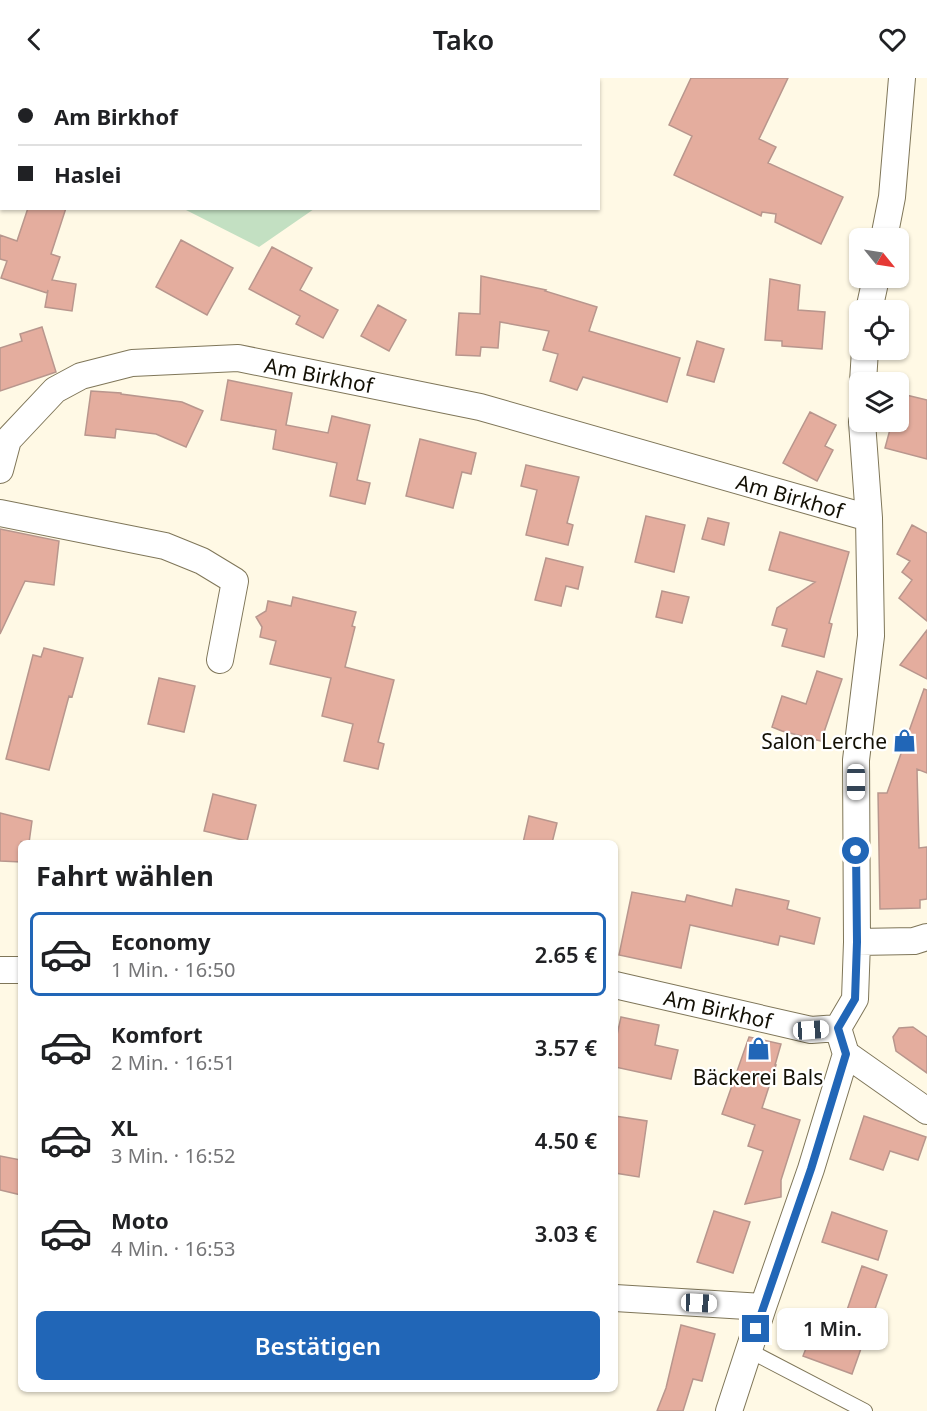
<!DOCTYPE html>
<html lang="de">
<head>
<meta charset="utf-8">
<style>
  body { margin:0; font-family:"Noto Sans",sans-serif; background:#f6f6f6; color:#202124; height:100vh; display:flex; flex-direction:column; font-size:22px; white-space:nowrap }
  * { box-sizing:border-box; margin:0 }
  p { font-size:20px; color:#757577 }
  .icon { flex:none; width:33px; height:33px; fill:none; stroke:currentColor; stroke-width:2; stroke-linecap:round; stroke-linejoin:round }
  .map { position:relative; flex:1; overflow:hidden }
  .panel { position:absolute; left:18px; top:762px; width:600px; height:552px; display:flex; flex-direction:column; background:#fff; border-radius:9px; box-shadow:0 2px 4px #0004 }
  .panel>* { flex:none }
  .banner { position:absolute; left:0px; top:0px; width:600px; height:132px; box-shadow:0 2px 4px #0004; display:grid; align-content:center; height:132px; padding:0 18px; background:#fff }
  .needle { width:39px; rotate:120deg }
  .tools { position:absolute; left:849px; top:150px; display:grid; gap:12px }
  .tools a { display:grid; place-items:center; width:60px; height:60px; border-radius:9px; background:#fff; box-shadow:0 2px 4px #0004; font-size:30px }
  .end { position:absolute; width:27px; height:27px; margin:-14px; border:8px solid #2166b7; background:#fff; box-shadow:0 0 0 3px #fff }
  .from { border-radius:50% }
  .bubble { position:absolute; height:42px; border-radius:9px; background:#fff; box-shadow:0 2px 4px #0004; font-size:20px; font-weight:600; line-height:42px; text-align:center }
  .car { position:absolute; width:18px; height:36px; margin:-18px -9px; border-radius:8px; box-shadow:0 0 4px 2px #0007; background:linear-gradient(#fff 24%,#345 0 40%,#fff 0 76%,#345 0 86%,#fff 0) }
  .banner b { display:flex; align-items:center; gap:21px; height:57px; font-size:22px }
  .banner b+b { border-top:2px solid #e0e0e0 }
  .banner i { width:15px; height:15px; background:#202124 }
  ul { padding:0; list-style:none }
  li { display:flex; align-items:center; gap:18px; height:84px; margin:0 12px 9px; padding:0 6px; border:3px solid transparent; border-radius:9px }
  li div { flex:1 }
  li b { display:block; font-size:22px }
  li em { font-style:normal; font-weight:600 }
  li.active { border-color:#2166b7 }
  li>.icon { width:54px; height:54px; stroke-width:1.5 }
  h2 { padding:0 18px; font-size:27px; line-height:72px }
  .action { display:flex; gap:12px; margin-top:auto; padding:12px 18px }
  .action a { flex:1; height:69px; border-radius:9px; background:#2166b7; color:#fff; font-size:24px; font-weight:600; line-height:69px; text-align:center }
  header { display:flex; justify-content:space-between; align-items:center; height:78px; padding:0 18px; background:#fff; font-size:27px; font-weight:600 }
  .map>svg:first-child { display:block }
  .green { fill:#c3e0c2 }
  .building { fill:#e4ad9e; stroke:#b8968d; stroke-width:1.5 }
  .lines { fill:none; stroke-linecap:round; stroke-linejoin:round }
  .lane-casing { stroke:#7f7659; stroke-width:16 }
  .street-casing { stroke:#7f7659; stroke-width:28 }
  .lane { stroke:#fff; stroke-width:14 }
  .street { stroke:#fff; stroke-width:26 }
  .route { stroke:#2166b7; stroke-width:8 }
  .labels { text-anchor:middle; dominant-baseline:central; stroke-width:4.5; stroke-linejoin:round; paint-order:stroke }
  .street-label { font-size:21px; fill:#131005; stroke:#fff }
  .poi-label { font-size:21px; fill:#131005; stroke:#fff; text-anchor:end }
</style>
</head>
<body>
<header><svg class="icon" aria-label="back" viewBox="0 0 24 24"><path d="M15 5l-7 7 7 7"/></svg>Tako<svg class="icon" aria-label="heart" viewBox="0 0 24 24"><path d="M12 20l-8-8c-3-5 5-10 8-4 3-6 11-1 8 4z"/></svg></header>
<div class="map">
<svg width="927" height="1333" viewBox="0 0 927 1333">
  <rect width="100%" height="100%" fill="#fff9e5"/>
  <!-- green -->
  <path class="green" d="M202 0H497L496 2 202 1Z
    M184 131H314L259 169Z"/>
  <!-- building -->
  <path class="building" d="M691 0H788L759 61 776 69 768 85 843 119 821 166 775 144 776 136 762 134 761 138 674 97 692 58 669 47Z
    M28 130H66L51 176 60 179 52 202 76 206 72 233 45 229 48 212 47 215 1 200 7 183 0 181V157L17 163Z
    M181 162 233 190 207 237 156 209Z
    M272 169 312 190 300 212 338 232 323 260 296 246 300 238 249 211Z
    M481 198 546 212 545 213 597 229 589 253 680 280 667 324 583 299 577 312 550 303 558 276 543 272 549 253 500 244 498 270 481 269 480 278 456 277 459 235 480 236Z
    M770 201 800 207 798 232 825 234 822 271 782 268V263L765 262Z
    M378 227 406 242 389 273 361 258Z
    M42 249 56 294 0 313V270L22 263 20 256Z
    M697 263 724 271 714 304 687 297Z
    M228 302 292 315 286 347 328 355 332 338 370 347 357 402 370 405 365 426 330 418 337 385 273 371 276 352 221 342Z
    M91 313 121 315V316L182 324 203 333 186 369 156 356 116 351 115 360 85 357Z
    M898 315 927 322V381L885 370 892 344H898Z
    M810 334 836 347 825 368 833 372 817 403 783 385Z
    M420 361 476 375 471 396 462 394 453 430 406 418Z
    M526 387 579 399 567 445 573 447 568 467 526 457 537 412 521 408Z
    M646 438 685 447 674 494 635 484Z
    M708 440 729 445 724 467 702 461Z
    M912 447 927 455V543L899 520 912 502 902 494 910 483 897 476Z
    M0 451 59 463 54 507 25 503 0 556Z
    M780 454 849 474 829 545 832 546 824 579 782 568 787 551 772 547 777 530 815 504 769 492Z
    M546 480 583 489 578 511 566 508 561 528 535 522Z
    M662 513 689 519 682 545 656 539Z
    M293 519 356 534 352 548 355 549 345 589 394 602 378 664 384 666 378 691 344 683 353 646 322 638 331 600 270 586 276 563 260 559 262 549 256 539 266 533 268 523 291 528Z
    M927 552V601L900 587Z
    M44 570 83 580 72 619 69 618 49 692 6 681 33 577 41 579Z
    M817 593 842 601 821 663 782 653 772 649 782 618 806 626Z
    M159 600 195 608 184 654 148 646Z
    M924 611 927 612V695L917 691 919 770 927 769V821L920 822V830L880 831 878 715H887Z
    M213 716 256 727 247 763 204 753Z
    M0 735 32 743 29 765 21 764V784L0 783Z
    M529 738 557 745 552 765H523Z
    M736 811 789 823 787 831 820 840 814 866 780 858 778 867 690 847 681 890 619 877 632 814 685 824 687 817 732 828Z
    M621 939 659 947 655 967 678 972 671 1001 615 989V966Z
    M913 949 927 959V995L896 973 893 959 899 950Z
    M749 959 781 966 775 987H776L762 1030 800 1042 781 1102V1119L745 1126 763 1073 748 1068 755 1047 722 1036Z
    M615 1038 647 1043 639 1099 615 1095Z
    M864 1038 926 1059 918 1082 890 1073 883 1092 850 1081Z
    M0 1078 21 1082V1117L0 1112Z
    M714 1133 750 1144 733 1195 697 1184Z
    M832 1134 887 1153 878 1182 822 1164Z
    M862 1188 887 1197 852 1296 803 1278 814 1250 825 1254 832 1237 844 1241Z
    M681 1247 715 1256 702 1303 693 1301 683 1333H657L666 1310Z"/>
  <g class="lines">
    <defs>
      <path id="lane" d="M748 1272 865 1333"/>
      <path id="street" d="M0 19 2 17
        M884 160 892 119 902 0
        M869 232 876 200
        M863 304 865 272
        M0 392 8 362 55 312 81 298 132 285 238 280 480 329 869 440
        M0 435 165 468 202 483 235 503 220 582
        M857 864 914 863 927 859
        M0 892H21
        M615 907 811 952 838 950 855 921 857 864 856 682 871 558 869 440 862 344
        M846 976 927 1033
        M615 1220 763 1229
        M729 1333 763 1229 811 1091 846 976 838 950"/>
    </defs>
    <!-- lane casing -->
    <use href="#lane" class="lane-casing"/>
    <!-- street casing -->
    <use href="#street" class="street-casing"/>
    <!-- lane -->
    <use href="#lane" class="lane"/>
    <!-- street -->
    <use href="#street" class="street"/>
  </g>
  <g class="lines">
    <!-- route -->
    <path class="route" d="M756 1251 811 1091 846 976 838 950 855 921 857 864 856 773"/>
  </g>
  <!-- icons -->
  <defs>
    <symbol id="shop-bare" viewBox="-9 -9 18 18"><path d="M-5-2.5h2.3a2.7 3.5 0 0 1 5.4 0H5L5.5 6h-11ZM-1.5-2.5h3a1.5 2.3 0 0 0-3 0Z" fill="#2166b7" stroke="#fff" stroke-width="2.5" paint-order="stroke"/></symbol>
  </defs>
  <g fill-rule="evenodd">
    <use href="#shop-bare" x="888" y="646" width="33" height="33"/>
    <use href="#shop-bare" x="742" y="954" width="33" height="33"/>
  </g>
  <g class="labels">
    <!-- street labels -->
    <g class="street-label">
      <text transform="translate(319 297) rotate(11)">Am Birkhof</text>
      <text transform="translate(790 418) rotate(16)">Am Birkhof</text>
      <text transform="translate(718 931) rotate(13)">Am Birkhof</text>
    </g>
    <!-- poi labels -->
    <g class="poi-label">
      <text x="887" y="663">Salon Lerche</text>
      <text x="758" y="999" text-anchor="middle">Bäckerei Bals</text>
    </g>
  </g>
</svg>
<div class="tools">
<a><svg class="needle" viewBox="-14 -14 28 28"><path d="M0-13l5 13h-10z" fill="#e53935"/><path d="M0 13l5-13h-10z" fill="#757577"/></svg></a>
<a><svg class="icon" aria-label="locate" viewBox="0 0 24 24"><circle cx="12" cy="12" r="6"/><path d="M12 2v4M12 18v4M2 12h4M18 12h4"/></svg></a>
<a><svg class="icon" aria-label="layers" viewBox="0 0 24 24"><path d="M12 4l9 5-9 5-9-5zM3 14l9 5 9-5"/></svg></a>
</div>
<i class="end from" style="left:856px;top:773px"></i>
<i class="end" style="left:756px;top:1251px"></i>
<div class="bubble" style="left:777px;top:1230px;width:111px">1 Min.</div>
<i class="car" style="left:856px;top:704px;rotate:180deg"></i>
<i class="car" style="left:811px;top:952px;rotate:86deg"></i>
<i class="car" style="left:699px;top:1225px;rotate:93deg"></i>
<div class="banner">
<b><i class="from"></i>Am Birkhof</b>
<b><i></i>Haslei</b>
</div>
<section class="panel">
<h2>Fahrt wählen</h2>
<ul>
<li class="active"><svg class="icon" aria-label="car" viewBox="0 0 24 24"><path d="M5 17H2v-5l4-1 3-4h7l3 4 3 1v5h-3M9 17h6M6 11h13"/><circle cx="7" cy="17" r="2"/><circle cx="17" cy="17" r="2"/></svg><div><b>Economy</b><p>1 Min. · 16:50</p></div><em>2.65 €</em></li>
<li><svg class="icon" aria-label="car" viewBox="0 0 24 24"><path d="M5 17H2v-5l4-1 3-4h7l3 4 3 1v5h-3M9 17h6M6 11h13"/><circle cx="7" cy="17" r="2"/><circle cx="17" cy="17" r="2"/></svg><div><b>Komfort</b><p>2 Min. · 16:51</p></div><em>3.57 €</em></li>
<li><svg class="icon" aria-label="car" viewBox="0 0 24 24"><path d="M5 17H2v-5l4-1 3-4h7l3 4 3 1v5h-3M9 17h6M6 11h13"/><circle cx="7" cy="17" r="2"/><circle cx="17" cy="17" r="2"/></svg><div><b>XL</b><p>3 Min. · 16:52</p></div><em>4.50 €</em></li>
<li><svg class="icon" aria-label="car" viewBox="0 0 24 24"><path d="M5 17H2v-5l4-1 3-4h7l3 4 3 1v5h-3M9 17h6M6 11h13"/><circle cx="7" cy="17" r="2"/><circle cx="17" cy="17" r="2"/></svg><div><b>Moto</b><p>4 Min. · 16:53</p></div><em>3.03 €</em></li>
</ul>
<div class="action"><a>Bestätigen</a></div>
</section>
</div>
</body>
</html>
